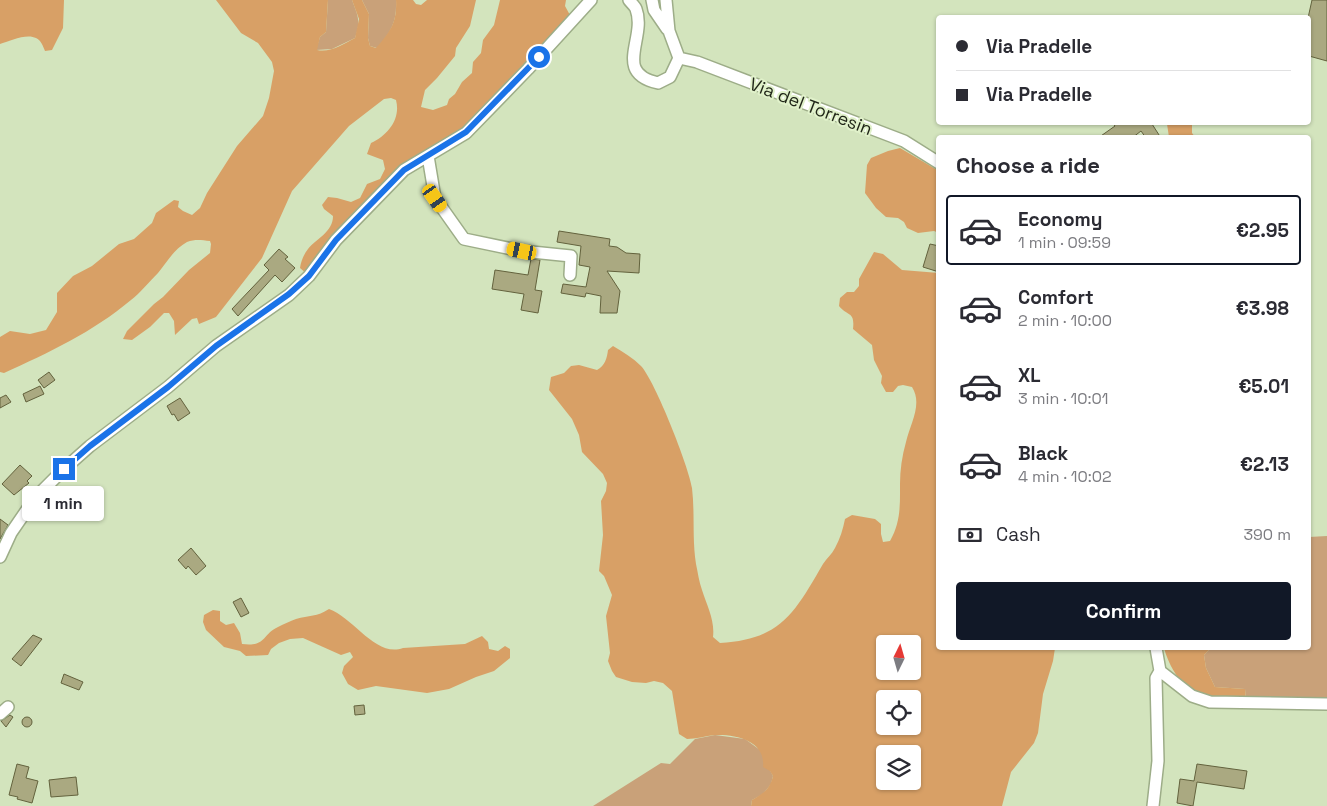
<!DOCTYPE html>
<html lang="en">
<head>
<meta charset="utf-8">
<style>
  body { margin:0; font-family:"Space Grotesk",sans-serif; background:#f2f2f3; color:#2b2b33; height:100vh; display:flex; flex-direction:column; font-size:19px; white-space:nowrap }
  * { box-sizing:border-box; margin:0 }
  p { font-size:16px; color:#7c7c81 }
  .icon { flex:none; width:28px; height:28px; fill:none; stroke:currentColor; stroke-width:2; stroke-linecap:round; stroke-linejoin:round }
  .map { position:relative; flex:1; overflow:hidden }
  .panel { position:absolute; left:936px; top:135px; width:375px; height:515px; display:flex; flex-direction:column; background:#fff; border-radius:5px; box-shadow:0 1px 4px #0004 }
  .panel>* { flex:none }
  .guide { position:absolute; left:936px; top:15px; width:375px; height:110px; border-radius:5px; box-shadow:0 1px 4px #0004; display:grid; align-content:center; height:110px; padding:0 20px; background:#fff }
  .needle { width:32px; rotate:5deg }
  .buttons { position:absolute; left:876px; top:635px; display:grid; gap:10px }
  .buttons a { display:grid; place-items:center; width:45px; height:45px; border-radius:5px; background:#fff; box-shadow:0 1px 4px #0004; font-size:25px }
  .end { position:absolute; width:22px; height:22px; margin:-11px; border:6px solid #1a73e8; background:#fff; box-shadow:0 0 0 2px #fff }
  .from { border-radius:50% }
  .bubble { position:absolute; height:35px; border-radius:5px; background:#fff; box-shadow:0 1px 4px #0004; font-size:16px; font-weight:700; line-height:35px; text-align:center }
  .car { position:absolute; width:15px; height:30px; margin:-15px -8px; border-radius:6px; box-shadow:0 0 4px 1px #0007; background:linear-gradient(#f5c518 24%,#345 0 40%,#f5c518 0 76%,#345 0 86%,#f5c518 0) }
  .guide b { display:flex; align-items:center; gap:18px; height:48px; font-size:19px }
  .guide b+b { border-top:1px solid #e1e1e2 }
  .guide i { width:12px; height:12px; background:#2b2b33 }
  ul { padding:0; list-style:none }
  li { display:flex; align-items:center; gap:15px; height:70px; margin:0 10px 8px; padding:0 10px; border:2px solid transparent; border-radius:5px }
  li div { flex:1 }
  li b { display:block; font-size:19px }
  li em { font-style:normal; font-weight:700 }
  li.selected { border-color:#111827 }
  li>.icon { width:45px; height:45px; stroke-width:1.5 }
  h2 { padding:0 20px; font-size:22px; line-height:60px }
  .pay { display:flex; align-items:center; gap:12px; height:55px; padding:0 20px; font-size:19px }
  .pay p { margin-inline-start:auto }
  .cta { display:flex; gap:10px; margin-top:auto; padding:10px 20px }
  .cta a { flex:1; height:58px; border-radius:5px; background:#111827; color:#fff; font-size:20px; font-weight:700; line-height:58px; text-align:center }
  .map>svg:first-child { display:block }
  .green { fill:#c9a179 }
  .forest { fill:#d8a066; fill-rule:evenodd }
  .building { fill:#aaa981; stroke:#63623d }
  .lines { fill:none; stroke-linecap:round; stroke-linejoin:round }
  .minor-casing { stroke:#9dad88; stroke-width:14 }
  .minor { stroke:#fff; stroke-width:11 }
  .route { stroke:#1a73e8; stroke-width:6 }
  .labels { text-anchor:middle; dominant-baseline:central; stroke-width:4; stroke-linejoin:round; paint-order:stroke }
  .street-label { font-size:18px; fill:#1f2517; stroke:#e0f1ca }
</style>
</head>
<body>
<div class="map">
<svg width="1327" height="806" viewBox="0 0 1327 806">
  <rect width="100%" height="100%" fill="#d3e4bd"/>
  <!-- green -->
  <path class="green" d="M328 0H352C358 16 361 21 355 38L332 49 316 50 320 37 326 32Z
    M362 0H396C397 22 391 32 377 48L370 46 368 38 369 14Z
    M1327 536V701L1246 700 1245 689 1215 687 1206 668 1204 655 1211 648H1309V537Z
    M715 735 745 739 760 750 773 776 771 784 763 794 752 800 751 806H593L661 763 670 764 695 739Z"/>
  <!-- forest -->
  <path class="forest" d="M0 0H64L63 28 52 50 45 51C43 46 41 40 36 38 27 33 9 41 0 44Z
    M216 0H328L326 32 320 37 317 50C331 53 343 44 355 38L359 19 352 0H362L369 14 368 38 370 46 376 48C391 31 397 22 396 0H413L416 4 421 5 427 0H476L470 26 456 48 455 56 437 78 425 90 421 107 433 110 447 105 449 99 455 94 462 82 472 73 473 62 481 53 483 40 494 25 500 0H566L565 6 571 17 468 126 409 167 307 274 300 268C301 261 304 254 308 249 317 238 333 232 333 216L324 209 322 205 328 197 337 198 351 202 360 198 367 184 380 179 385 169 383 160 367 154 371 143C388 135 401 119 396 100L391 98 384 99 349 126 292 191 262 258 216 317 199 324 197 318 192 319 175 335 174 321 169 313H164L150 327 132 340 123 339 127 331 154 304 163 297 189 270 210 253 211 244 210 241C201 240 195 239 187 242 174 249 167 262 158 273 150 281 139 294 131 300 93 332 48 353 4 373L0 372V337L10 331 30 334 46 330 57 312V293L73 276 92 266 119 244 134 239 152 223 156 213 174 200 179 201 178 207 183 211 192 215 200 208 207 193 237 146 263 116 269 98 274 71 272 62 258 43 241 33Z
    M1164 123H1192V133L1195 137H1169L1167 124Z
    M900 148 939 171V233L934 231 918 233 907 228 904 222 898 218 886 217 876 208 865 193 867 165 871 158 888 151Z
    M874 252 883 254 902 270 939 273V648H1055L1053 661 1043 694 1038 733 1034 743 1011 772 1002 806H751L752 800C763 794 770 789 773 776L770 771 763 767C766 741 736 734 715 735 705 736 696 739 687 739L679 734 672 691 663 683 654 681 646 683 632 682 616 677 612 671 608 661 610 653 606 616 612 595 604 576 599 571 603 535 601 501 606 491 607 483 603 474 582 452 579 435 572 419 549 390 551 377 564 373 571 366 579 365 597 370C605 366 607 358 608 350L613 346C623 352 633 358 641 366 655 381 689 467 692 488 695 513 692 539 696 564 698 573 699 582 702 590 707 606 715 620 713 637L720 643C781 640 795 612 823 564 827 558 832 554 835 548 840 539 843 529 845 519L852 515 875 519 881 524V534L883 542 890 541C901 522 900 504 900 484 900 470 902 456 906 442 910 424 923 404 912 387L903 385 898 386 893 392H886L881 383 882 376 874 360 872 345 853 329C855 311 848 317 839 306L840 298 847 292H854L859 286V279ZM885 644H912V671H885ZM885 699H912V726H885ZM885 754H912V781H885Z
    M329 609C354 618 376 658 403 648L465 644 482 636 488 642 489 649 498 651 505 646 510 649V658L494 671 476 677 449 689 427 693 376 686 358 690 348 684 342 673 344 666 353 657 350 652 341 655 303 638 290 639 279 643 271 649 268 655 246 656 240 651 224 647 206 630 203 622 204 615 213 610 220 611V621L226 625 234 623 240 633 242 644C267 647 261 635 278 627 284 624 290 621 296 619 309 615 317 617 329 609Z
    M1164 648H1211L1204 655 1206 668 1215 687 1245 689 1246 700C1232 699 1215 700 1202 696 1182 690 1169 666 1164 648Z"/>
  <!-- building -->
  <path class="building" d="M1312 0H1327V61L1309 56 1308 18Z
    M1112 122H1154L1152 124 1161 138H1146L1141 131 1132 138H1098L1115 126Z
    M559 231 610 239 609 246 617 247 626 253 640 254 639 273 607 271 620 291 617 313H600L601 296 586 293 585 297 561 293 563 284 586 287 590 267 579 265 581 246 557 242Z
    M930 244 939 246V272L923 267Z
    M279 249 288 257 285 259 295 268 282 282 275 275 238 316 232 309 269 270 264 265Z
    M531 259 540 260 535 290 542 291 538 313 521 310 524 294 492 289 495 270 528 275Z
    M49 372 55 380 44 388 38 380Z
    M40 386 44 394 26 402 23 394Z
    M6 395 11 402 0 408V398Z
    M180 398 190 413 178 421 174 414 172 415 167 406Z
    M20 465 32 476 27 481 29 483 14 495 2 484Z
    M0 519 8 525 0 539Z
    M191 548 206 566 196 575 188 566 186 569 178 560Z
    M241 598 249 613 241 617 233 602Z
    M33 635 42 639 21 666 12 659Z
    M64 674 83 682 79 690 61 683Z
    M364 705 365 714 355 715 354 706Z
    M10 715 13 717 6 727 1 721Z
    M22 722a5 5 0 1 1 10 0a5 5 0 1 1-10 0Z
    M17 764 29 767 26 778 38 781 32 803 17 799 18 797 9 795Z
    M1197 764 1247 771 1244 789 1197 782 1193 806 1177 803 1180 779 1194 781Z
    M76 777 78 795 51 797 49 780Z"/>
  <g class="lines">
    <defs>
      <path id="minor" d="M629 0C631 3 635 6 636 9 647 38 612 73 658 83L670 77 679 58 669 31 666 0
        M652 0 654 10 667 29
        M679 58 697 62 904 141 939 163
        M428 156 435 198 464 239 522 251 571 256 570 275
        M0 557 11 533 35 498 64 469 90 446 168 387 216 346 289 295 309 276 336 240 404 170 466 133 528 69 591 0
        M1156 648 1160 671 1192 696 1210 702 1327 704
        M0 714 8 707
        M1153 806 1158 761 1156 678 1160 671"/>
    </defs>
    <!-- minor casing -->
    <use href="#minor" class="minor-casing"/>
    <!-- minor -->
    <use href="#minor" class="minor"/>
  </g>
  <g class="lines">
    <!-- route -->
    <path class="route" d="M64 469 90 446 168 387 216 346 289 294 309 276 336 240 404 170 466 132 539 57"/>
  </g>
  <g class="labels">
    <!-- street labels -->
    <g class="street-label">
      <text transform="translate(811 106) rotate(21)">Via del Torresin</text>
    </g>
  </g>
</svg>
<div class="buttons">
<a><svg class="needle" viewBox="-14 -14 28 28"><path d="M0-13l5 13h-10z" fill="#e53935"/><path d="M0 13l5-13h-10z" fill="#7c7c81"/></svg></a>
<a><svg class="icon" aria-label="locate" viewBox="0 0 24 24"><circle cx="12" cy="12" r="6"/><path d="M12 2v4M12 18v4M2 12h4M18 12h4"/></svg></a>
<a><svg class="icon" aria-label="layers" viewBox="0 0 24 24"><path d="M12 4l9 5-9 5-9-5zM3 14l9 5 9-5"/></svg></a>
</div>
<i class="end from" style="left:539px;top:57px"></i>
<i class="end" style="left:64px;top:469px"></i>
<div class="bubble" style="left:22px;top:486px;width:82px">1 min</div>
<i class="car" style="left:435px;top:198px;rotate:145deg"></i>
<i class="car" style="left:522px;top:251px;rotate:282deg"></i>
<div class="guide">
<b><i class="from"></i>Via Pradelle</b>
<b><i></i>Via Pradelle</b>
</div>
<section class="panel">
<h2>Choose a ride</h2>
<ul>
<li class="selected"><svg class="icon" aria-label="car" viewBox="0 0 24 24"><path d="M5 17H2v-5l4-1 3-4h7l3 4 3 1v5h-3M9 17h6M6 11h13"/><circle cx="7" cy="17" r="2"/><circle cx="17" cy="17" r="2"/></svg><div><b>Economy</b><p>1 min · 09:59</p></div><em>€2.95</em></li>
<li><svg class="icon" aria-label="car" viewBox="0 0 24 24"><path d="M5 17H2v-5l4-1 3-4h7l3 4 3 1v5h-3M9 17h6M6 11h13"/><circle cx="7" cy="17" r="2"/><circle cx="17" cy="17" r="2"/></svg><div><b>Comfort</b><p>2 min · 10:00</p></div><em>€3.98</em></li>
<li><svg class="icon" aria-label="car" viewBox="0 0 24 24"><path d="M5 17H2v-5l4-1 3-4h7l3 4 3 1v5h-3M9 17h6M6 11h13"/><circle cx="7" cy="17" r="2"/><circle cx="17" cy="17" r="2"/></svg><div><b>XL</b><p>3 min · 10:01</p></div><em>€5.01</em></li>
<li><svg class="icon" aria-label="car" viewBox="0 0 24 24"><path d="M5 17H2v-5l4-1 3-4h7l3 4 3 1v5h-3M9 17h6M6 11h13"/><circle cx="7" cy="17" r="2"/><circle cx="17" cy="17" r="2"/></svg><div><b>Black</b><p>4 min · 10:02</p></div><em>€2.13</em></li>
</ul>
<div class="pay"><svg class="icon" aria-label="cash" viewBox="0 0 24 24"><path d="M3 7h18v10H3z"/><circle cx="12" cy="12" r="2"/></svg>Cash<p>390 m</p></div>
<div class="cta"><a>Confirm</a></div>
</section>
</div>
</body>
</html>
